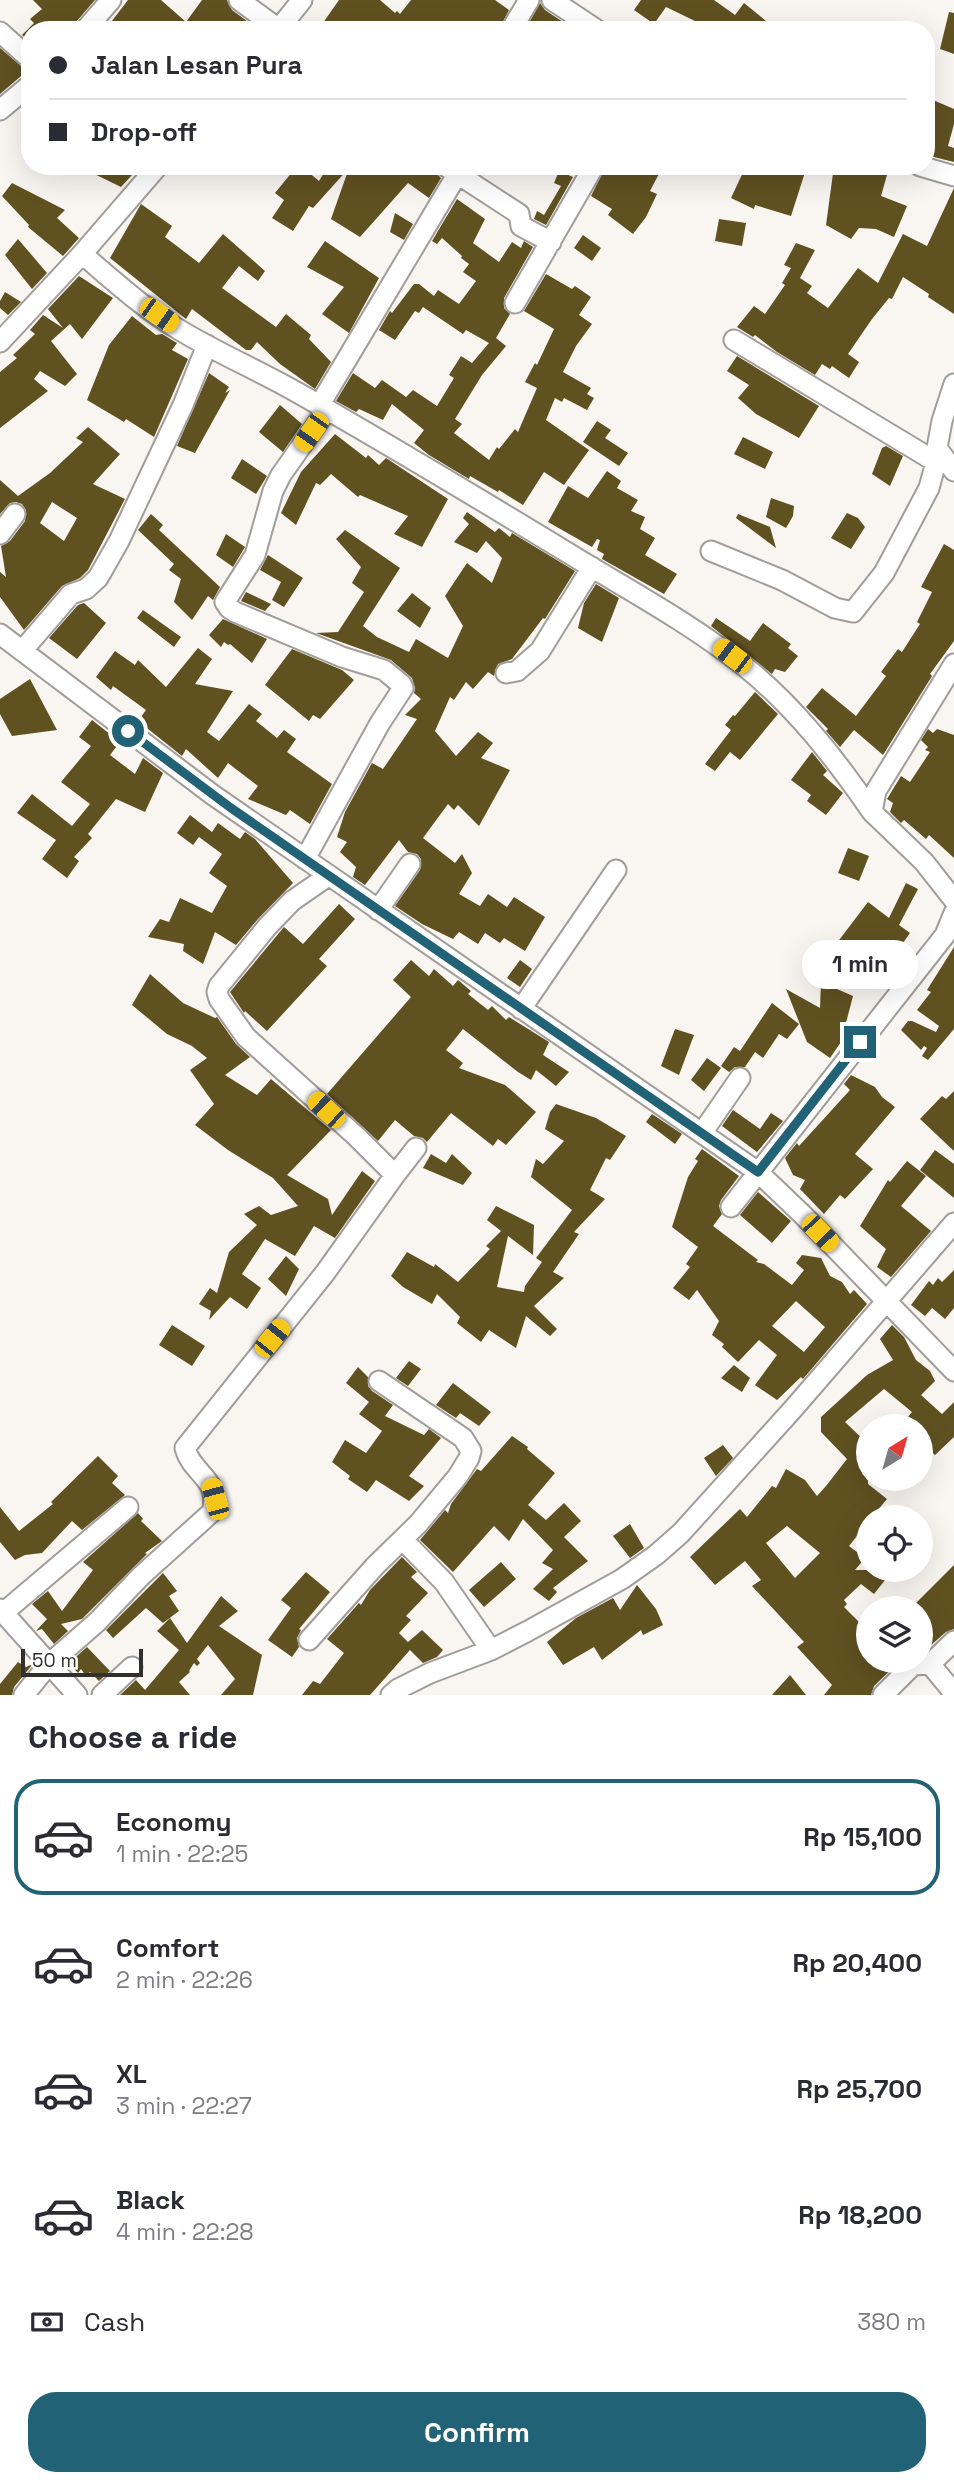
<!DOCTYPE html>
<html lang="en">
<head>
<meta charset="utf-8">
<style>
  body { margin:0; font-family:"Space Grotesk",sans-serif; background:#f2f2f3; color:#2b2b33; height:100vh; display:flex; flex-direction:column; font-size:26px; white-space:nowrap }
  * { box-sizing:border-box; margin:0 }
  p { font-size:23px; color:#7c7c81 }
  .icon { flex:none; width:38px; height:38px; fill:none; stroke:currentColor; stroke-width:2; stroke-linecap:round; stroke-linejoin:round }
  .map { position:relative; height:1695px; overflow:hidden }
  .panel { display:flex; flex-direction:column; background:#fff; flex:1 }
  .panel>* { flex:none }
  .banner { position:absolute; left:21px; top:21px; width:914px; height:154px; border-radius:28px; box-shadow:0 7px 28px #0002; display:grid; align-content:center; height:154px; padding:0 28px; background:#fff }
  .needle { width:46px; rotate:37deg }
  .controls { position:absolute; left:856px; top:1414px; display:grid; gap:14px }
  .controls a { display:grid; place-items:center; width:77px; height:77px; border-radius:50%; background:#fff; box-shadow:0 7px 28px #0002; font-size:35px }
  .scale { position:absolute; left:21px; bottom:18px; width:122px; box-sizing:border-box; padding-left:7px; border:4px solid #31302f; border-top:0; font-size:19px; line-height:24px; white-space:nowrap; color:#31302f; -webkit-text-stroke:5px #fff; paint-order:stroke }
  .end { position:absolute; width:32px; height:32px; margin:-16px; border:9px solid #226277; background:#fff; box-shadow:0 0 0 4px #fff }
  .from { border-radius:50% }
  .bubble { position:absolute; height:49px; border-radius:24px; background:#fff; box-shadow:0 7px 28px #0002; font-size:23px; font-weight:600; line-height:49px; text-align:center }
  .car { position:absolute; width:21px; height:42px; margin:-21px -10px; border-radius:9px; box-shadow:0 0 5px 2px #0007; background:linear-gradient(#f5c518 24%,#345 0 40%,#f5c518 0 76%,#345 0 86%,#f5c518 0) }
  .banner b { display:flex; align-items:center; gap:24px; height:66px; font-size:26px }
  .banner b+b { border-top:2px solid #e1e1e2 }
  .banner i { width:18px; height:18px; background:#2b2b33 }
  ul { padding:0; list-style:none }
  li { display:flex; align-items:center; gap:21px; height:116px; margin:0 14px 10px; padding:0 14px; border:4px solid transparent; border-radius:28px }
  li div { flex:1 }
  li b { display:block; font-size:26px }
  li em { font-style:normal; font-weight:600 }
  li.selected { border-color:#226277 }
  li>.icon { width:63px; height:63px; stroke-width:1.5 }
  h2 { padding:0 28px; font-size:32px; line-height:84px }
  .pay { display:flex; align-items:center; gap:18px; height:77px; padding:0 28px; font-size:26px }
  .pay p { margin-inline-start:auto }
  .action { display:flex; gap:14px; margin-top:auto; padding:14px 28px }
  .action a { flex:1; height:80px; border-radius:28px; background:#226277; color:#fff; font-size:28px; font-weight:600; line-height:80px; text-align:center }
  .map>svg:first-child { display:block }
  .building { fill:#605121; fill-rule:evenodd }
  .lines { fill:none; stroke-linecap:round; stroke-linejoin:round }
  .minor-casing { stroke:#a19d9a; stroke-width:23 }
  .minor { stroke:#fff; stroke-width:19 }
  .route { stroke:#226277; stroke-width:9 }
</style>
</head>
<body>
<div class="map">
<svg width="954" height="1695" viewBox="0 0 954 1695">
  <rect width="100%" height="100%" fill="#f9f5f1"/>
  <!-- building -->
  <path class="building" d="M33 0H95L76 22 73 30H30V42L22 35 34 23 30 19 42 9Z
    M128 0H161L186 22 202 0H227L232 10 259 30H105Z
    M339 0H380L395 13 397 11 400 14 411 0H495L509 10 499 30H318Z
    M641 0H714L735 15 744 3 777 30H689L695 21 666 7 654 24 634 10Z
    M540 3 545 10 575 30H525Z
    M949 12 954 13V54L940 49Z
    M0 48 27 71 0 94Z
    M926 97 954 109V124L948 146 954 148V162L926 155Z
    M78 166H136L129 173 132 175 121 187Z
    M297 166H301L319 181 328 166H435L436 173 441 178 429 198 408 183 360 237 331 219 349 168 313 208 309 206 293 231 272 218 284 200 275 193Z
    M606 166H663L650 191 657 194 646 217 633 234 608 215 612 209 591 196Z
    M746 166H807L791 216 755 205 754 209 731 198Z
    M834 166H858L887 175 881 196 907 206 894 237 876 229 859 228 851 239 826 225Z
    M559 171 573 177 546 225 534 219 537 211 544 215 561 186 554 183Z
    M12 183 65 210 57 218 79 238 63 256 28 227 29 225 2 196Z
    M954 188V314L928 297 929 294 903 277 892 299 889 298 872 319 848 354 859 362 849 378 832 366 830 369 822 364 815 375 777 352 755 335 753 337 737 327 754 306 765 314 785 285 782 283 791 268 784 265 796 243 815 250 800 278 812 286 807 293 828 308 858 268 878 283 903 234 927 246Z
    M457 199 485 219 473 243 499 262 512 242 521 248 524 241 533 247 504 298V308L510 314 496 338 506 346 482 375 455 419 462 424 454 433 489 460 497 447 499 449 515 429 518 432 537 388 525 382 535 363 537 365 554 329 524 311 546 274 572 289 575 286 591 297 579 315 592 324 576 346 563 372 591 388 587 394 594 398 587 410 564 398 562 402 555 398 546 420 589 450 564 485 544 472 523 505 499 490 498 492 470 476 469 479 429 455 414 443 424 430 392 404 383 420 359 409 356 412 336 401 353 373 375 388 382 380 406 397 413 390 437 406 454 378 449 375 461 356 472 363 489 343 466 330 463 334 423 307 419 313 415 311 395 340 379 330 390 311 392 313 414 284H419L434 296 438 290 459 304 476 281 463 272 469 264 461 258 462 256 442 238 437 244 432 241Z
    M141 204 172 226 165 237 199 263 223 234 265 271 258 281 239 266 222 288 276 327 286 314 311 335 309 339 331 362 315 389 280 364 257 342 251 350H246L192 309 186 319 110 258Z
    M395 213 413 224 404 240 390 232Z
    M719 219 746 223 742 246 715 241Z
    M583 235 601 248 592 261 574 248Z
    M18 239 47 273 32 289 5 255Z
    M325 241 379 278 349 333 322 314 344 287 307 267Z
    M79 276 113 298 82 339 70 324 51 341 77 374 65 386 40 371 34 379 48 391 0 428V372L17 358 13 355 35 334 30 330 43 315 63 328 48 309Z
    M5 292 21 302 8 315 0 308V301Z
    M132 316 156 335 162 334 177 343 172 350 188 359 154 437 126 419 124 422 87 400 109 345Z
    M737 356 819 406 799 438 756 414 738 398 749 385 727 371Z
    M209 373 229 387 225 393 230 390 195 453 177 446Z
    M280 405 302 424 283 452 259 432Z
    M597 421 611 430 605 438 628 453 619 466 583 442Z
    M88 427 120 454 93 484 125 499 88 570 80 578 62 586 24 630 0 597V572L6 577 1 546 10 541 25 521 26 510 22 504 16 502 10 503 0 514V480L18 496 50 473 83 442 76 438ZM52 502 77 518 64 541 40 523Z
    M335 434 366 458 368 455 379 465 386 458 448 499 422 547 394 534 408 516 360 495 358 497 331 474 320 485 316 483 296 525 281 513 301 472Z
    M743 437 773 452 765 469 734 454Z
    M886 446 903 456 890 486 872 474 882 448Z
    M242 459 267 476 256 494 231 478Z
    M607 471 621 481 617 488 638 500 631 511 645 517 640 529 655 538 645 555 677 574 664 594 602 559 604 554 597 550 600 540 597 539 592 547 548 522 568 486 588 498Z
    M771 498 794 506 793 516 786 528 766 517Z
    M467 512 495 532 499 528 510 537 512 533 575 571 545 619 543 618 512 659 498 664 494 676 488 672 473 689 466 682 454 700 450 697 435 731 456 756 478 732 493 743 481 758 510 770 479 826 458 805 454 810 448 804 423 838 455 863 462 854 472 873 459 894 480 906 488 894 507 907 514 897 545 917 525 951 504 938 500 943 485 933 478 944 459 932 453 939 422 924 395 906 420 870 421 859 417 854 408 852 399 840 365 885 353 877 356 867 340 852 347 842 337 837 345 812 372 763 383 769 417 719 405 715 421 699 414 693 415 688 412 678 391 660 316 633 338 632 364 592 352 583 361 567 336 539 345 530 400 568 363 626 377 637 409 652 416 639 448 658 463 626 445 596 467 563 492 583 502 558 486 541 477 553 454 542 469 524 463 518Z
    M847 513 858 518 865 527 851 549 831 538Z
    M151 514 163 525 159 530 220 587 213 600 208 596 192 620 174 602 181 579 169 570 174 564 138 530Z
    M738 514 770 527 776 548 736 518Z
    M226 534 245 547 233 567 216 555Z
    M944 544 954 550V641L930 674 932 676 883 755 854 730 840 747 826 731 828 729 806 707 822 688 856 716 886 676 881 672 898 649 902 652 920 624 917 622 932 592 921 587Z
    M268 555 303 578 284 607 272 600 281 582 260 570Z
    M596 584 619 598 602 642 578 628 584 603Z
    M246 592 271 604 265 611 241 601Z
    M412 593 431 608 420 628 397 611Z
    M84 603 106 623 77 659 49 638 78 605Z
    M143 610 181 637 174 647 137 618Z
    M716 618 750 641 763 623 791 644 788 648 798 656 785 672 775 669 772 674 711 626Z
    M223 619 267 639 252 663 230 644 228 645 224 642 221 647 209 635Z
    M198 648 212 659 195 684 233 691 207 732 219 741 249 704 262 714 256 721 277 738 284 730 296 739 287 752 332 784 310 824 290 810 286 815 248 799 258 786 228 763 218 778 186 749 182 756 138 721 146 710 113 686 111 690 96 677 115 651 135 665 138 660 166 687Z
    M292 649 342 670 354 680 320 719 313 715 309 721 265 685Z
    M30 679 57 730 12 736 0 714V699Z
    M755 692 778 714 740 760 730 752 715 771 705 764 731 730 725 725 733 715 735 716Z
    M92 720 120 742 110 755 135 774 143 758 163 773 145 812 116 799 88 834 92 838 74 857 79 861 67 878 42 859 56 840 17 813 32 794 72 826 90 804 61 782 91 746 79 737Z
    M928 729 933 733 937 729 954 735V858L929 835 926 839 904 820 901 823 890 812 893 803 887 799 901 776 910 782 930 752 925 750 928 747 921 740Z
    M812 752 827 771 823 775 843 793 826 815 807 801 811 795 791 780Z
    M190 815 212 832 218 823 240 839 245 832 255 839 293 883 258 919 236 945 215 932 203 964 183 951 184 944 148 937 160 919 169 922 180 898 212 913 227 886 209 873 222 854 199 837 193 845 177 833Z
    M848 848 869 856 859 881 838 873Z
    M906 883 918 889 899 925 910 933 898 950 893 947 885 956 870 977 851 963 849 966 830 952 868 902 889 918Z
    M339 904 355 919 319 959 327 966 267 1031 245 1011 244 1013 230 992 284 927 303 944Z
    M954 947V1029L928 1060 922 1056 927 1048 924 1046 921 1050 901 1030 908 1021H912L936 1032 939 1026 917 1010 931 992 927 990Z
    M411 960 429 976 434 969 453 986 458 980 471 991 468 994 488 1010 492 1006 506 1020 509 1017 549 1042 543 1055 569 1072 556 1086 536 1070 531 1080 518 1072 463 1029 446 1050 463 1063 459 1068 505 1085 536 1112 506 1145 498 1139 493 1146 451 1113 427 1142 423 1138 414 1136 395 1120 378 1141 327 1094 411 997 393 980Z
    M520 960 532 969 520 987 507 978Z
    M150 974 183 1003 215 1018 217 1017 236 1044 250 1057 225 1075 257 1095 271 1079 331 1130 287 1175 328 1199 332 1215 362 1171 375 1181 335 1238 314 1226 295 1256 265 1239 242 1274 261 1288 247 1309 230 1297 209 1320 211 1311 199 1304 210 1288 217 1293 229 1252 257 1225 244 1214 259 1206 271 1215 298 1206 273 1178 228 1150 195 1125 214 1104 190 1070 207 1058 192 1046 167 1034 132 1005Z
    M821 982 853 996 841 1042 830 1058 807 1042 786 989 820 1008Z
    M772 1003 799 1024 787 1039 779 1034 763 1058 755 1052 745 1067H735L729 1072 721 1066 734 1047 740 1051Z
    M675 1029 694 1035 679 1075 661 1066Z
    M707 1058 721 1068 704 1091 691 1080Z
    M851 1075 875 1087 882 1097 895 1107 855 1154 873 1169 845 1199 840 1195 824 1214 800 1189 805 1180 793 1175 785 1158 797 1143 799 1146 850 1090 844 1084Z
    M954 1091V1151L920 1119 942 1096 946 1099Z
    M556 1104 596 1118 626 1136 610 1160 606 1158 590 1190 605 1199 574 1232 579 1234 553 1272 564 1278 534 1306 557 1329 550 1336 526 1316 516 1348 489 1330 481 1342 457 1323 460 1317 437 1294 432 1304 403 1287 391 1276 407 1252 434 1267 435 1264 458 1282 490 1249 486 1246 501 1231 487 1220 496 1206 534 1225 533 1255 508 1236 497 1287 524 1292 525 1286 542 1262 536 1258 572 1210 531 1177 536 1159 543 1164 564 1141 545 1129 550 1112Z
    M733 1110 760 1129 771 1113 783 1121 757 1152 722 1126Z
    M652 1114 682 1134 675 1144 646 1122Z
    M702 1149 739 1176 721 1200 719 1206 722 1214 713 1226 758 1260 756 1262 764 1264 792 1285 804 1270 796 1263 802 1255 821 1258 830 1276 842 1282 850 1294 854 1290 867 1304 803 1379 801 1377 777 1400 755 1385 777 1355 759 1340 738 1362 722 1347 724 1344 712 1335 719 1321 697 1290 689 1300 673 1288 690 1267 686 1264 698 1247 672 1227 688 1177 698 1161 695 1159ZM796 1301 825 1327 804 1352 772 1326Z
    M935 1150 954 1164V1198L920 1170Z
    M431 1154 446 1163 452 1154 472 1173 463 1185 423 1168Z
    M907 1161 926 1176 901 1206 931 1231 891 1277 877 1267 886 1249 860 1226 888 1180 890 1182Z
    M758 1192 791 1221 772 1243 740 1215Z
    M286 1256 299 1269 286 1296 268 1279Z
    M954 1270V1308L945 1319 932 1308 925 1316 911 1305 929 1281 933 1285 938 1278 942 1282Z
    M172 1325 205 1346 192 1366 159 1345Z
    M892 1325 904 1337 916 1360 930 1371 935 1381 921 1395 942 1414 954 1402V1437L935 1455 920 1442V1426H900L912 1412 884 1389 845 1422 868 1444V1484L887 1499 872 1517H868V1522L849 1546 865 1558 855 1570H893L874 1594 861 1584 844 1600 847 1604 844 1607 868 1631V1661H900L874 1686 871 1695H824L832 1685 797 1647 804 1642 752 1586 761 1580 745 1561 715 1585 690 1557 740 1509 747 1517 772 1486 776 1488 786 1469 805 1480 817 1496 826 1486 847 1459 821 1432V1417L867 1375 893 1360 880 1339ZM787 1526 820 1553 795 1578 766 1543Z
    M409 1361 421 1369 408 1386 396 1378Z
    M734 1365 750 1378 742 1392 721 1378Z
    M358 1367 368 1377V1386L372 1391 393 1405 385 1416 424 1435 429 1429 441 1438 409 1476 424 1486 409 1501 376 1480 367 1492 348 1479 350 1476 332 1462 345 1440 366 1453 382 1431 359 1414 369 1402 346 1383Z
    M453 1383 491 1412 479 1426 460 1413 456 1418 436 1405Z
    M512 1436 528 1447 527 1449 555 1473 528 1505 546 1520 564 1503 581 1521 564 1537 588 1561 553 1588 557 1592 549 1601 533 1589 553 1569 542 1563 553 1550 523 1519 509 1541 494 1526 453 1572 420 1540 445 1510 448 1513 451 1504 477 1469 481 1471Z
    M723 1445 733 1458 716 1476 704 1458Z
    M98 1456 118 1476 112 1483 125 1495 82 1530 72 1521 42 1553 25 1555 15 1560 0 1542V1507L19 1531 53 1504 51 1502Z
    M138 1513 143 1519 141 1521 162 1541 145 1553 147 1554 82 1619 61 1624 68 1631 54 1644 42 1629 36 1631 47 1619 32 1604 48 1591 62 1611 93 1570 83 1562Z
    M630 1524 644 1548 630 1558 613 1536Z
    M402 1557 417 1572 411 1577 428 1593 406 1616 411 1620 399 1633 408 1642 422 1630 443 1650 437 1657 423 1663 410 1650 370 1695H302L313 1681 320 1684 344 1653 327 1639 359 1603 361 1605 370 1590Z
    M501 1562 516 1579 484 1607 469 1590Z
    M954 1565V1629L946 1632 923 1652 920 1650V1632L928 1622 920 1613V1608L913 1606Z
    M306 1572 330 1592 299 1629 301 1630 297 1638 299 1647 292 1657 268 1640 291 1608 281 1600Z
    M163 1573 177 1591 169 1596 179 1611 163 1623 146 1608 113 1638 106 1630Z
    M637 1585 656 1609 663 1625 643 1635 641 1630 602 1660 594 1647 563 1665 547 1642 576 1618 613 1598 620 1610Z
    M221 1596 238 1611 219 1626 262 1655 253 1695H221L235 1679 208 1645 197 1659 200 1663 197 1666 194 1663 189 1671 190 1672 179 1682 190 1695H120L136 1680 145 1690 179 1650 157 1631 170 1618 187 1643Z
    M87 1647 110 1671 99 1681 90 1672 86 1676 81 1669 78 1673 69 1663Z
    M18 1662 26 1667 33 1664 14 1687 12 1695H0V1684Z
    M790 1675 806 1695H772Z"/>
  <g class="lines">
    <defs>
      <path id="minor" d="M239 0 280 30
        M552 0 597 30
        M85 30 111 0
        M278 30 302 0
        M511 30 529 0
        M0 32 30 59
        M0 110 30 85
        M920 166 954 176
        M447 167 519 214 521 226 551 242
        M82 254C113 280 143 308 178 329 217 353 260 371 300 394 393 447 486 503 578 559 634 593 691 624 743 665 794 706 835 758 872 812
        M515 303 594 166
        M734 340 936 462
        M0 342 82 254 158 166
        M954 384 942 421 937 448 954 471
        M319 406 458 173
        M0 534 15 514
        M711 551 782 580 835 608 853 612 884 573 929 488 936 462 937 448
        M0 634 213 795 758 1172 803 1215 954 1371
        M22 651 71 594 86 589 98 578 119 541 183 405 207 345
        M954 664 876 791 872 812 924 862 954 900
        M506 673 517 671 540 651 592 567
        M305 859 380 723 403 688 401 684 384 670 342 657 235 612 229 608 225 602 255 555 273 491 281 475 326 411
        M328 876 292 901 267 927 219 986 217 992 219 999 246 1037 357 1137 395 1175 416 1148
        M378 910 410 864
        M521 1009 616 870
        M702 1133 740 1078
        M731 1207 945 935 954 913
        M403 1540 444 1582 491 1650
        M0 1609 77 1695
        M3 1613 128 1507
        M309 1640 375 1566 418 1524 458 1476 469 1458 471 1451 463 1438 379 1381
        M930 1664 954 1693
        M24 1695 49 1664 97 1622 141 1576 212 1512C221 1478 192 1475 185 1448L325 1273 395 1175
        M102 1695 132 1667
        M391 1695 398 1689 430 1673 491 1650 528 1631 622 1579 656 1555 681 1533 793 1409 954 1223
        M883 1695 913 1665 930 1664 954 1641"/>
    </defs>
    <!-- minor casing -->
    <use href="#minor" class="minor-casing"/>
    <!-- minor -->
    <use href="#minor" class="minor"/>
  </g>
  <g class="lines">
    <!-- route -->
    <path class="route" d="M128 731 231 808 758 1172 860 1042"/>
  </g>
</svg>
<div class="controls">
<a><svg class="needle" viewBox="-14 -14 28 28"><path d="M0-13l5 13h-10z" fill="#e53935"/><path d="M0 13l5-13h-10z" fill="#7c7c81"/></svg></a>
<a><svg class="icon" aria-label="locate" viewBox="0 0 24 24"><circle cx="12" cy="12" r="6"/><path d="M12 2v4M12 18v4M2 12h4M18 12h4"/></svg></a>
<a><svg class="icon" aria-label="layers" viewBox="0 0 24 24"><path d="M12 4l9 5-9 5-9-5zM3 14l9 5 9-5"/></svg></a>
</div>
<div class="scale">50 m</div>
<i class="end from" style="left:128px;top:731px"></i>
<i class="end" style="left:860px;top:1042px"></i>
<div class="bubble" style="left:802px;top:940px;width:116px">1 min</div>
<i class="car" style="left:159px;top:315px;rotate:125deg"></i>
<i class="car" style="left:311px;top:432px;rotate:215deg"></i>
<i class="car" style="left:732px;top:656px;rotate:307deg"></i>
<i class="car" style="left:326px;top:1110px;rotate:313deg"></i>
<i class="car" style="left:820px;top:1233px;rotate:136deg"></i>
<i class="car" style="left:272px;top:1338px;rotate:39deg"></i>
<i class="car" style="left:215px;top:1499px;rotate:345deg"></i>
<div class="banner">
<b><i class="from"></i>Jalan Lesan Pura</b>
<b><i></i>Drop-off</b>
</div>
</div>
<section class="panel">
<h2>Choose a ride</h2>
<ul>
<li class="selected"><svg class="icon" aria-label="car" viewBox="0 0 24 24"><path d="M5 17H2v-5l4-1 3-4h7l3 4 3 1v5h-3M9 17h6M6 11h13"/><circle cx="7" cy="17" r="2"/><circle cx="17" cy="17" r="2"/></svg><div><b>Economy</b><p>1 min · 22:25</p></div><em>Rp 15,100</em></li>
<li><svg class="icon" aria-label="car" viewBox="0 0 24 24"><path d="M5 17H2v-5l4-1 3-4h7l3 4 3 1v5h-3M9 17h6M6 11h13"/><circle cx="7" cy="17" r="2"/><circle cx="17" cy="17" r="2"/></svg><div><b>Comfort</b><p>2 min · 22:26</p></div><em>Rp 20,400</em></li>
<li><svg class="icon" aria-label="car" viewBox="0 0 24 24"><path d="M5 17H2v-5l4-1 3-4h7l3 4 3 1v5h-3M9 17h6M6 11h13"/><circle cx="7" cy="17" r="2"/><circle cx="17" cy="17" r="2"/></svg><div><b>XL</b><p>3 min · 22:27</p></div><em>Rp 25,700</em></li>
<li><svg class="icon" aria-label="car" viewBox="0 0 24 24"><path d="M5 17H2v-5l4-1 3-4h7l3 4 3 1v5h-3M9 17h6M6 11h13"/><circle cx="7" cy="17" r="2"/><circle cx="17" cy="17" r="2"/></svg><div><b>Black</b><p>4 min · 22:28</p></div><em>Rp 18,200</em></li>
</ul>
<div class="pay"><svg class="icon" aria-label="cash" viewBox="0 0 24 24"><path d="M3 7h18v10H3z"/><circle cx="12" cy="12" r="2"/></svg>Cash<p>380 m</p></div>
<div class="action"><a>Confirm</a></div>
</section>
</body>
</html>
